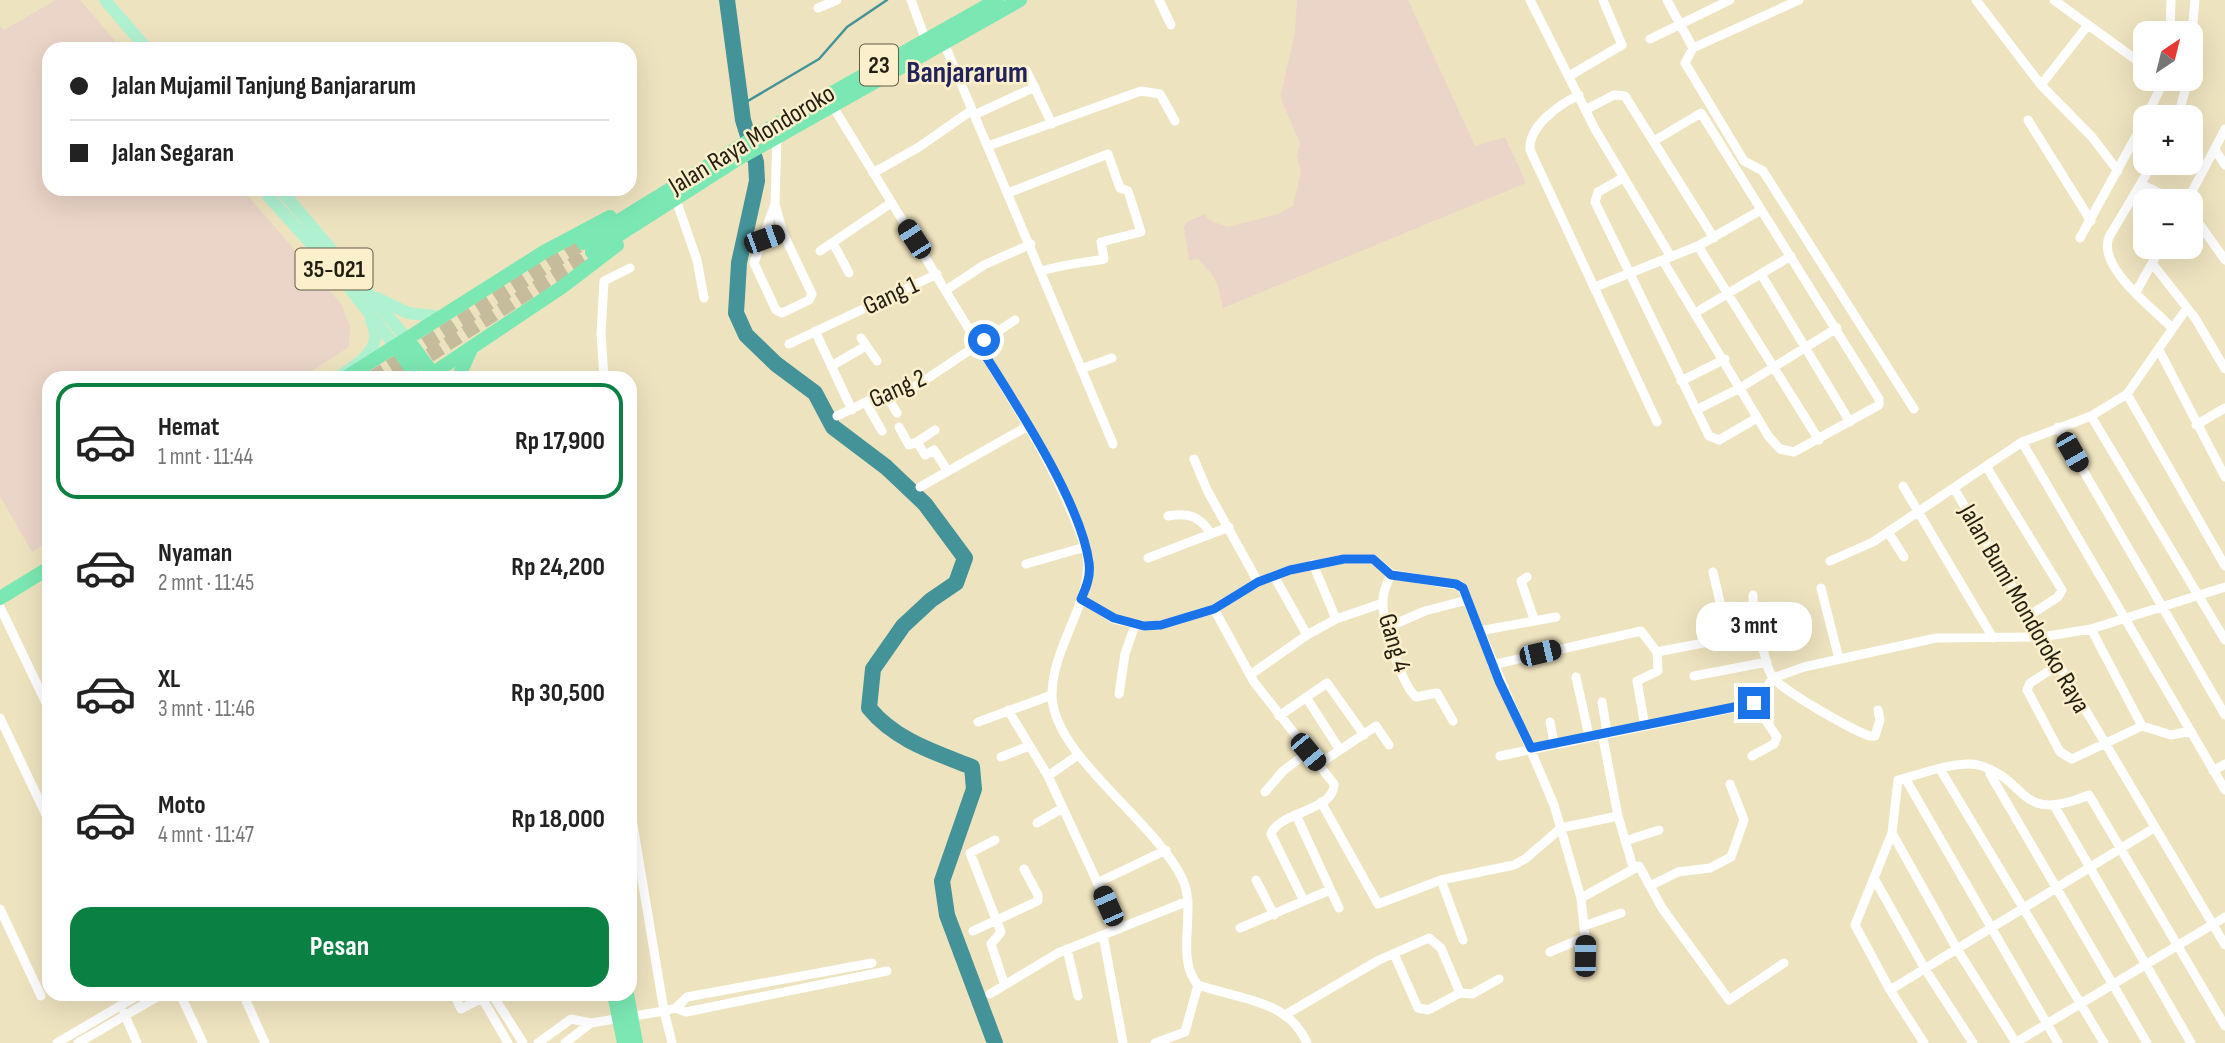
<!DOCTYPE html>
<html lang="id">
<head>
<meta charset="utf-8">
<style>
  body { margin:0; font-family:"Sofia Sans Condensed",sans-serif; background:#f6f6f6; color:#222; height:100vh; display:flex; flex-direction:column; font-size:26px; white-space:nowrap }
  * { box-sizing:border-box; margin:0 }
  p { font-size:23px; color:#767676 }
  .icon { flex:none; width:38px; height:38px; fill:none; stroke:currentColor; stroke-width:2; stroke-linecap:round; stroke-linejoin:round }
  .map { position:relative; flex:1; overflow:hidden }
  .details { position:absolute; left:42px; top:371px; width:595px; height:630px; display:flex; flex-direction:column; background:#fff; border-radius:21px; box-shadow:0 7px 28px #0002 }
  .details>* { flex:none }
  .banner { position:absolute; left:42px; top:42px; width:595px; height:154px; border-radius:21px; box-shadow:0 7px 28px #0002; display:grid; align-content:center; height:154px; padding:0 28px; background:#fff }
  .needle { width:46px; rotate:35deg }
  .tools { position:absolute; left:2133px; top:21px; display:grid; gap:14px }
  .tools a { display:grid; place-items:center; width:70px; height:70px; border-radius:14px; background:#fff; box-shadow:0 7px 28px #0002; font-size:35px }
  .end { position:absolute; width:32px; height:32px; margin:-16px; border:9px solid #1a73e8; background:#fff; box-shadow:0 0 0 4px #fff }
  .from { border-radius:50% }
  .bubble { position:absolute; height:49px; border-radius:21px; background:#fff; box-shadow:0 7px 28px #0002; font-size:23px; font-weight:700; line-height:49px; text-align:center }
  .car { position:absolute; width:21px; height:42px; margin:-21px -10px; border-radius:9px; box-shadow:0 0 5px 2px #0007; background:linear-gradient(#222 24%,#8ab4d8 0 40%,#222 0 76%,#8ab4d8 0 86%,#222 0) }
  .banner b { display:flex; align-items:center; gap:24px; height:66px; font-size:26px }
  .banner b+b { border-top:2px solid #e0e0e0 }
  .banner i { width:18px; height:18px; background:#222 }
  ul { padding:12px 0 0; list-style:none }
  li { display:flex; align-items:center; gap:21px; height:116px; margin:0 14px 10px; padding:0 14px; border:4px solid transparent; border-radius:21px }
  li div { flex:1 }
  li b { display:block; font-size:26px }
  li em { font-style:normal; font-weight:700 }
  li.current { border-color:#0b8043 }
  li>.icon { width:63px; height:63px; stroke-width:1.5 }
  .button { display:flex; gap:14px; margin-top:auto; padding:14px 28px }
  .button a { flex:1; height:80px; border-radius:21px; background:#0b8043; color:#fff; font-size:28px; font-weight:700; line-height:80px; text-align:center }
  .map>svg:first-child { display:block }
  .industrial { fill:#ebd4c8 }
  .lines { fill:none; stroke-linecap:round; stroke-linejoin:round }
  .stream { stroke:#449398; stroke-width:2.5 }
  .river { stroke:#449398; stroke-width:16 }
  .highway-tunnel { stroke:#c5bc9c; stroke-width:14; stroke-dasharray:14 7; stroke-linecap:butt }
  .minor { stroke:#fff; stroke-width:9 }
  .major { stroke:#b0f1d1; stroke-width:12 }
  .highway { stroke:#7be8b3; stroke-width:14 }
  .route { stroke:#1a73e8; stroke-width:9 }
  .labels { text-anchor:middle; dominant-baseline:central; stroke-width:5; stroke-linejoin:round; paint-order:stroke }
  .shield { fill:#fbf0cb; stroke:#635d49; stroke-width:2 }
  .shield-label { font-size:24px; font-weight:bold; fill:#221e11 }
  .street-label { font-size:26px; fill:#221e11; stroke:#fbf0cb }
  .quarter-label { font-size:30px; font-weight:bold; fill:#22225c; stroke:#fbf0cb }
</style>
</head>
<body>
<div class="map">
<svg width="2225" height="1043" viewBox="0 0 2225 1043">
  <rect width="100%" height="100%" fill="#eee3bf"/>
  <!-- industrial -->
  <path class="industrial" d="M56 0H80L122 49H49V189H242L341 304 350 327 349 347 301 378H49V541L32 552 0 496V26L4 30Z
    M1297 0H1408L1475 146 1505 137 1526 183 1223 308 1218 286 1211 273 1198 259 1189 260 1184 227 1187 222 1205 214 1209 220 1228 227 1278 214 1293 206 1301 172 1297 156 1300 143 1283 104 1281 94 1295 32Z"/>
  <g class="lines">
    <!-- stream -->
    <path class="stream" d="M741 105 819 59 847 27 887 0"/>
    <!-- river -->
    <path class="river" d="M727 0 743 120 756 162 757 181 739 263 736 313 746 335 776 364 815 393 833 427 886 467 925 504 965 558 956 583 931 600 903 626 873 669 869 708C895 740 934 752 972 767L974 789 942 881 947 915 995 1043"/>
    <!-- highway-tunnel -->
    <path class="highway-tunnel" d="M372 378 583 243
      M394 378 592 252"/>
    <!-- minor -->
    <path class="minor" d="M911 0 925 38
      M1159 0 1171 25
      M1530 0 1595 129 1671 257
      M1667 0 1693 48 1685 63 1744 161 1763 171 1914 409
      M1976 0 2041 85 2092 137 2118 171
      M2054 0 2146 67
      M818 8 837 0
      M2170 33 2171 0
      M1650 39 1730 0
      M943 41 1113 444
      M2191 44 2195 0
      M1693 48 1799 0
      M1026 70 1052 124
      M1569 76 1622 45 1603 0
      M2041 85 2088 25
      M1579 95C1560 104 1528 126 1530 150L1657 422
      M832 105C880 185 930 264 978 344 1018 409 1059 472 1084 544 1101 593 1051 643 1052 696 1054 756 1153 819 1182 878 1198 910 1174 958 1198 985 1238 999 1288 999 1307 1043
      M1585 110 1614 95 1625 96 1714 238
      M974 115 1035 87
      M2146 117 2165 79
      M2178 117 2188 79
      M2028 120 2091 221
      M1654 141 1701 113 1879 399V405L1794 452 1780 449 1769 437 1663 261
      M988 146 1141 91 1160 94 1175 121
      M2216 151 2225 165
      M2153 163 2109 237C2097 267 2153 308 2172 328
      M873 173 919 147 972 110
      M1623 178 1598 192 1595 202 1709 436 1719 440 1757 418
      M2141 184 2176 201
      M1008 193 1108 154 1120 188 1128 191 1141 232 1101 242 1104 259C1082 263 1064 264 1042 271
      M675 197 697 260 704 298
      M2187 201 2225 129
      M775 204 783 233 812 294 809 300 782 313 776 310 754 263 775 204 777 136
      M2191 212 2225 260
      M2080 238 2146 118
      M833 243 849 273
      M1698 246 1819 440
      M820 251 891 203
      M2152 263 2195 318 2225 369
      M1761 274 1850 422
      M1595 287 1698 246 1761 210
      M946 290 984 265 1031 244
      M2136 292 2161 247
      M1695 313 1791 256
      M815 331 852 410
      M861 338 877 361
      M789 344 937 274
      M2159 350 2225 477
      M833 365 866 346
      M1081 369 1112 358
      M604 378 601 334 604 281 630 268
      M1681 381 1725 359
      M2127 394 2225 566
      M887 396 897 413
      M866 403 882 431
      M1696 410 1740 388 1837 328
      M837 416 880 395 895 396 913 388 1015 320
      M2091 416 2225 640
      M2196 425 2225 408
      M899 427 909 445 917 442 925 455 934 450 947 470
      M2058 427 2225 715
      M917 442 935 430
      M2022 442 2225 790
      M1194 459 1207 490 1258 582
      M1986 466 2062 590 2058 597 2030 615
      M1903 486 1993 638
      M920 487 1028 426
      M1955 490 2225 945
      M1168 516C1188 512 1200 516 1211 534
      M1888 532 1904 557
      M1148 558 1229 527
      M1830 561 1873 542 2022 442 2091 416 2127 394 2187 308
      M1026 564 1085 547
      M1713 572 1728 637
      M1391 574C1387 583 1383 591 1383 600 1382 622 1400 682 1416 697L1437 693 1453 721
      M1527 577 1521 581 1534 619
      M1821 588 1839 659
      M1753 595 1754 636
      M1081 599 1114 619 1144 626 1161 625 1214 609 1258 582 1290 570 1344 559H1373L1391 574 1461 586 1554 805 1581 898 1585 937 1550 952
      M0 607 49 709
      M1214 609 1254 682 1334 784C1334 812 1279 811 1271 834L1304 901
      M1336 619 1383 603
      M1388 627 1425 611 1467 600
      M2091 629 2142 726
      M1479 631 1556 617
      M1307 635 1336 619 1313 564
      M1657 652 1749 634C1770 643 1761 666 1775 680 1790 694 1851 730 1870 736H1875L1880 720 1878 710
      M1492 665 1641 631 1657 652 1658 671 1637 681 1645 726
      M2057 666 2030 683 2027 690 2060 752 2072 759 2142 726 2171 735 2191 731
      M1250 675 1307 635 1274 576
      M1694 676 1767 662
      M1576 677 1589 736
      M1773 678 1804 667 1936 638 2042 637 2091 629 2225 587
      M1119 694 1125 654 1135 625
      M1306 697 1338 747
      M1602 702 1607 732
      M1008 710 1048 776 1119 929
      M1279 716 1327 683 1364 735
      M0 718 49 821
      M978 722 1052 695
      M1550 722 1554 743
      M1602 733 1618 816 1633 867
      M1500 756 1747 705 1758 700 1773 678
      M1752 756 1774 744 1777 737 1754 703
      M1001 757 1029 746
      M1319 764 1376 726 1389 745
      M1940 769 2104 1043
      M2213 771 2225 764
      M1990 774 2147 1043
      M1048 776 1078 755
      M1905 778 2058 1043
      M1265 792 1283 771 1308 752
      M1321 802 1378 904 1441 880
      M2055 807 2191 1043
      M1296 815 1339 908
      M1037 823 1061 809
      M1892 833 1957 949 2016 1043
      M995 840 970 853 1001 932 991 944 1004 983
      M1625 841 1659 830
      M1256 880 1274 915
      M1875 880 1925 969 1973 1043
      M1097 883 1166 850
      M1650 886 1678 872 1710 868 1731 857 1744 820 1730 784
      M1581 898 1639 866 1662 908 1729 1000 1784 963
      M0 909 41 996
      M1584 926 1621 913
      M1240 928 1330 890
      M973 931 1038 901V895L1024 869
      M1103 935 1123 1043
      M1463 940 1441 880 1514 865 1525 859 1561 828 1618 816
      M1067 949 1078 996
      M1585 956V937
      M1890 990 2154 828
      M1460 993 1472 994 1499 979
      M180 994 203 1043
      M243 994 265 1043
      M454 994 461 1009 486 996
      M492 994 523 1043
      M990 994 1058 953 1188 901
      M482 998 508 1043
      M676 1008 686 1012 696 1010 887 971
      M124 1013 137 1043
      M1285 1015 1379 960 1429 938 1441 948 1460 993 1428 1010 1418 1008 1394 954
      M57 1043 140 994
      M78 1043 162 994
      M538 1043 571 1019 591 1023 664 1011 630 807
      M565 1043 591 1023
      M672 1043 664 1011 676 1008 687 997 872 963
      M1155 1043 1185 1032 1198 985
      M1924 1043 1890 990 1855 925 1892 833 1898 780C1918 775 1958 760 1978 765 2030 779 2016 825 2089 795L2225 1026
      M2015 1043 2225 917"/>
    <!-- major -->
    <path class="major" d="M105 0 147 49
      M265 189 268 196 340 276 396 347
      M280 189 408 340
      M377 298 408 313 442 317
      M337 378C357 364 386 349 371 320"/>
    <!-- highway -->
    <path class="highway" d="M583 243 763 132 997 0
      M592 252 736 160 1020 0
      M408 340 436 378
      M396 347 418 378
      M345 378 544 252 610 217
      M426 378 562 287 617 245
      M458 378 471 349
      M0 598 49 568
      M614 994 624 1043
      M627 994 636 1043"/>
  </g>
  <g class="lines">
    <!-- route -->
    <path class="route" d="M984 340 978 344C1012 398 1081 501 1089 563 1091 576 1086 588 1081 599L1114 618 1144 626 1161 625 1214 609 1258 582 1290 570 1344 559H1373L1391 575 1456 584 1463 588 1499 681 1531 748 1754 703"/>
  </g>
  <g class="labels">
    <!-- shield labels -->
    <g class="shield">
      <rect x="860" y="44.5" width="38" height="41" rx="5"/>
      <rect x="295.5" y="248.5" width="77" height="41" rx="5"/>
    </g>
    <g class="shield-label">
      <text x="879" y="65">23</text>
      <text x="334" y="269">35-021</text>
    </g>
    <!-- street labels -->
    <g class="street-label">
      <text transform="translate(752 140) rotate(-31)">Jalan Raya Mondoroko</text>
      <text transform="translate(891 296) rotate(-25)">Gang 1</text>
      <text transform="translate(898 389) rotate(-24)">Gang 2</text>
      <text transform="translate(2024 609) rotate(60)">Jalan Bumi Mondoroko Raya</text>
      <text transform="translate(1394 643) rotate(74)">Gang 4</text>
    </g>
    <!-- quarter labels -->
    <g class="quarter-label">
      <text x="967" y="73">Banjararum</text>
    </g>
  </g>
</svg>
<div class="tools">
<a><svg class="needle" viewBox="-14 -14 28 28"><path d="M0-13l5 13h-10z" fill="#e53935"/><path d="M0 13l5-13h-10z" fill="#767676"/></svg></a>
<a>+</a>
<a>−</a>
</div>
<i class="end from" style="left:984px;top:340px"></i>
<i class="end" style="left:1754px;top:703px"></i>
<div class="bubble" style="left:1696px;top:602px;width:116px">3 mnt</div>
<i class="car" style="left:764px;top:239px;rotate:70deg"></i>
<i class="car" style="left:914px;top:239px;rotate:327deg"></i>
<i class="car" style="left:2072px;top:452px;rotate:150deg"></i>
<i class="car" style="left:1540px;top:653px;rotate:77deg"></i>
<i class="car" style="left:1308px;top:752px;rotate:140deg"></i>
<i class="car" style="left:1108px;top:906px;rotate:336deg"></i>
<i class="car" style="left:1585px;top:956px;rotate:1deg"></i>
<div class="banner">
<b><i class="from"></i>Jalan Mujamil Tanjung Banjararum</b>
<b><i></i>Jalan Segaran</b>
</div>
<section class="details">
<ul>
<li class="current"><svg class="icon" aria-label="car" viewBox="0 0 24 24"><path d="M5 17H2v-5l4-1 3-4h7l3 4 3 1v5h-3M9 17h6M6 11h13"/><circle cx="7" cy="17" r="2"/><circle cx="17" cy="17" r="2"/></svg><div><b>Hemat</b><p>1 mnt · 11:44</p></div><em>Rp 17,900</em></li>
<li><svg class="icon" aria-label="car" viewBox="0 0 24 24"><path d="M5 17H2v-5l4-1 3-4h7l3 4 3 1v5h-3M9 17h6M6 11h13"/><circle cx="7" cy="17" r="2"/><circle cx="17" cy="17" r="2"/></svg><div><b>Nyaman</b><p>2 mnt · 11:45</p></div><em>Rp 24,200</em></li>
<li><svg class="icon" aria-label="car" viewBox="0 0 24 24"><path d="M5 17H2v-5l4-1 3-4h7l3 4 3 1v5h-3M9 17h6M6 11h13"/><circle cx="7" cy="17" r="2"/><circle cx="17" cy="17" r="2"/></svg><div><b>XL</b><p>3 mnt · 11:46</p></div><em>Rp 30,500</em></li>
<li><svg class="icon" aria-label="car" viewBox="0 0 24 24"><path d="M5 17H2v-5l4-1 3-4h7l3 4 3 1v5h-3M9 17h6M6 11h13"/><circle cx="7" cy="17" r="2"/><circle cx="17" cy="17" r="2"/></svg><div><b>Moto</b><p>4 mnt · 11:47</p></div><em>Rp 18,000</em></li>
</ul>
<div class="button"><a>Pesan</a></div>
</section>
</div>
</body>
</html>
